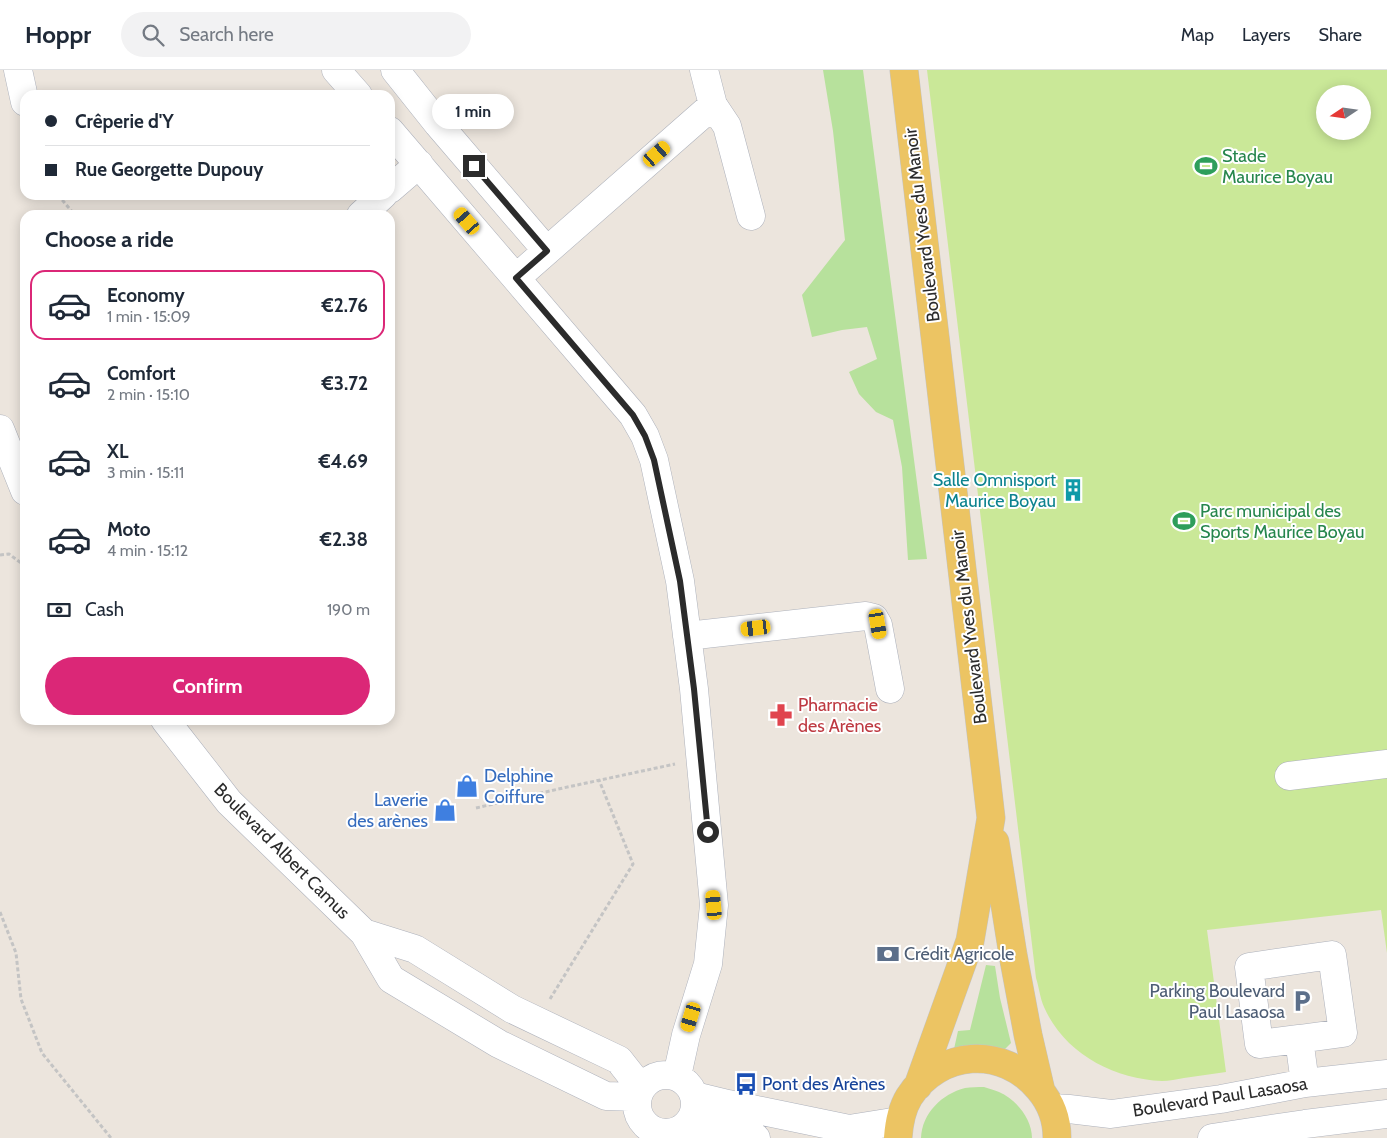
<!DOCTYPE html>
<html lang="en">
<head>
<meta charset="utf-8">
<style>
  body { margin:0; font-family:Cabin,sans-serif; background:#f2f2f3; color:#1f2937; height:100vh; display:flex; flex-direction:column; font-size:19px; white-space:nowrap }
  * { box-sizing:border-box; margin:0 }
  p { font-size:16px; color:#747a83 }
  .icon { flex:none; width:28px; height:28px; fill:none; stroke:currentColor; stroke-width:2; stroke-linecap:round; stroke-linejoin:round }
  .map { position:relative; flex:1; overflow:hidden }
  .drawer { position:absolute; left:20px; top:140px; width:375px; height:515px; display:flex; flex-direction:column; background:#fff; border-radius:15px; box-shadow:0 2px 12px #0003 }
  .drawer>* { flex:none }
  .guide { position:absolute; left:20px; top:20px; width:375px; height:110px; border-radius:15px; box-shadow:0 2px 12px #0003; display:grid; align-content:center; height:110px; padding:0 25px; background:#fff }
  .needle { width:32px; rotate:257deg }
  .controls { position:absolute; left:1316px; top:15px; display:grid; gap:10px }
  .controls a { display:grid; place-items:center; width:55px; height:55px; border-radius:50%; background:#fff; box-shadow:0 2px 12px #0003; font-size:25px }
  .end { position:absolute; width:22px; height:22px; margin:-11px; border:6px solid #2b2b2b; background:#fff; box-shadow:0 0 0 2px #fff }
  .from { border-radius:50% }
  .bubble { position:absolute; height:35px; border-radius:18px; background:#fff; box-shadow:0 2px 12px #0003; font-size:16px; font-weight:800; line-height:35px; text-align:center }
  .car { position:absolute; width:15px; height:30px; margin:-15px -8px; border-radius:6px; box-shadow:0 0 4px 1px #0007; background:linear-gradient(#f5c518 24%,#345 0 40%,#f5c518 0 76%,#345 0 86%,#f5c518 0) }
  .guide b { display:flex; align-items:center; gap:18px; height:48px; font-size:19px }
  .guide b+b { border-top:1px solid #e0e1e3 }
  .guide i { width:12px; height:12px; background:#1f2937 }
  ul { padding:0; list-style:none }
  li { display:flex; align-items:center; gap:15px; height:70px; margin:0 10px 8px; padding:0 15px; border:2px solid transparent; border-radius:15px }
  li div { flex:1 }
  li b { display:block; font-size:19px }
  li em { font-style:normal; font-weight:800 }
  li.current { border-color:#db2777 }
  li>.icon { width:45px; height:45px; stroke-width:1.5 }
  h2 { padding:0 25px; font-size:22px; line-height:60px }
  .pay { display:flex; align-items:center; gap:12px; height:55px; padding:0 25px; font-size:19px }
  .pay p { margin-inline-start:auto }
  .button { display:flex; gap:10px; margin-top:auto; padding:10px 25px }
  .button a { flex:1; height:58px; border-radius:30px; background:#db2777; color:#fff; font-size:20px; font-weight:800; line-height:58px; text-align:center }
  header { display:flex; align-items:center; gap:30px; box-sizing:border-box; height:70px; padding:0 25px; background:#fff; border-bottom:1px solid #e0e1e3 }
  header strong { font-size:24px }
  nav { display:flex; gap:28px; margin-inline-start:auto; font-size:18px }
  .search { width:350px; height:45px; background:#f2f2f3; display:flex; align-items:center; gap:12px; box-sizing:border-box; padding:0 18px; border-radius:28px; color:#747a83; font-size:19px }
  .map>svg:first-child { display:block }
  .green { fill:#b7e19c }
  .pitch { fill:#cae898; fill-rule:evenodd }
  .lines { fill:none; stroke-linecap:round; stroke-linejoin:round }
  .minor-casing { stroke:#adb1bb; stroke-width:29 }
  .major-casing { stroke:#c4c4c4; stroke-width:29 }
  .path { stroke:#c4c4c4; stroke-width:3; stroke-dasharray:4 2.5; stroke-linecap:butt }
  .minor { stroke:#fff; stroke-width:28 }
  .major { stroke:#ecc463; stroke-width:28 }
  .route { stroke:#2b2b2b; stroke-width:6 }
  .labels { text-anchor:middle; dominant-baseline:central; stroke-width:4; stroke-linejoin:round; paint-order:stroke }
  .leisure-label { font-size:18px; fill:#27864d; stroke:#fff; text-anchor:start }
  .street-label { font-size:18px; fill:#2b2b2b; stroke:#fff }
  .culture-label { font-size:18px; fill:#0d838f; stroke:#fff; text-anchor:end }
  .health-label { font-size:18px; fill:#be3a42; stroke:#fff; text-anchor:start }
  .shop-label { font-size:18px; fill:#366cbe; stroke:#fff; text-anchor:start }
  .service-label { font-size:18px; fill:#4e5e75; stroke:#fff; text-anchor:start }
  .transit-label { font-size:18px; fill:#164399; stroke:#fff; text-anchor:start }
</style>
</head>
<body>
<header>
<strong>Hoppr</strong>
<div class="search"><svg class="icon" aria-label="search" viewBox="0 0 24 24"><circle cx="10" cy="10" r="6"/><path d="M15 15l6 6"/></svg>Search here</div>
<nav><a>Map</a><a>Layers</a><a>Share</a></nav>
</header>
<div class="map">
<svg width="1387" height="1068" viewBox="0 0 1387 1068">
  <rect width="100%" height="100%" fill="#ece5dd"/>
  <!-- green -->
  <path class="green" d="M823 0H863L927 489 908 490 902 397 893 350 876 342 859 324 849 302 877 289 867 257 842 260 812 267 802 225 845 170 833 61Z
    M986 895 995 896 1000 928 1011 973 1002 982 954 979 958 961 970 960Z
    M984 1017C989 1019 995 1020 999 1022 1016 1029 1032 1049 1032 1068H921C922 1043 942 1024 965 1018 971 1017 978 1017 984 1017Z"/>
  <!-- pitch -->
  <path class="pitch" d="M927 0H1387V883L1381 840 1207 860 1226 1002C1212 1004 1198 1006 1184 1008 1177 1009 1169 1011 1162 1011 1113 1009 1064 983 1044 937 1040 928 1039 917 1036 908ZM1325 24H1362V61H1325Z"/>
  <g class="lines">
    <defs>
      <path id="minor" d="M18 0 25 32
        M336 0 358 25
        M395 0 438 54 547 181
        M713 35 727 56 751 146
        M390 61 633 345 645 366 654 390 680 511 694 619 714 835 708 894 686 965 677 1006
        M390 119 419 94
        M361 145 383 125
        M516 208 713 35 704 0
        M0 359 25 421
        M687 566 866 546 874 548 878 555 890 619
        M165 650 229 732 364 863 391 909 499 974 606 1026 637 1027
        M1289 706 1387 694
        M364 863 415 879 512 939 619 990 641 1018
        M1299 969 1259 974 1249 897 1332 885 1343 963 1299 969 1305 1013
        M637 1034a29 29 0 1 1 58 0a29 29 0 1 1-58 0Z
        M695 1026 728 1034 849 1059 899 1051
        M1052 1038 1069 1039 1111 1044 1221 1029 1305 1013 1387 1004
        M690 1052 756 1068
        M1212 1068 1305 1054 1387 1044"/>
      <path id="major" d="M904 0 991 748 970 871 918 1016
        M995 772 1013 885 1028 965 1041 1021
        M898 1068C899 1054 901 1040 909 1027 939 980 1003 975 1039 1019 1051 1033 1057 1049 1057 1068"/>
    </defs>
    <!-- minor casing -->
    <use href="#minor" class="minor-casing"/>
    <!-- major casing -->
    <use href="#major" class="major-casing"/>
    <!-- path -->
    <path class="path" d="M58 125 75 145
      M0 485 9 484 25 496
      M476 738 563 718 675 694
      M0 842 16 883 21 929 42 983 111 1068
      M550 929 633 794 599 710"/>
    <!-- minor -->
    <use href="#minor" class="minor"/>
    <!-- major -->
    <use href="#major" class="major"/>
  </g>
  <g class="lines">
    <!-- route -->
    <path class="route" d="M474 96 547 181 516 208 633 345 645 366 654 390 680 511 694 619 708 762"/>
  </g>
  <!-- icons -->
  <defs>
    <symbol id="stadium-bare" viewBox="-9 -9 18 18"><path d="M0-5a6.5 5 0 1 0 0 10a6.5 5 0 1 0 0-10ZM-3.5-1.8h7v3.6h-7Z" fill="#2e9e5b" stroke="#fff" stroke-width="2.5" paint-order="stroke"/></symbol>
    <symbol id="building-bare" viewBox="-9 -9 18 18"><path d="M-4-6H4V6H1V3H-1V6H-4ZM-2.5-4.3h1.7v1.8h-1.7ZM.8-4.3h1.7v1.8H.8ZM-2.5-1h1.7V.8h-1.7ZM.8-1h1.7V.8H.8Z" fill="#0f9aa8" stroke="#fff" stroke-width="2.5" paint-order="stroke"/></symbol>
    <symbol id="pharmacy-bare" viewBox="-9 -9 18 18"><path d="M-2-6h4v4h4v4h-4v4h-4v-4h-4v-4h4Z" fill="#e0444e" stroke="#fff" stroke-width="2.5" paint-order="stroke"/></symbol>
    <symbol id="shop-bare" viewBox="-9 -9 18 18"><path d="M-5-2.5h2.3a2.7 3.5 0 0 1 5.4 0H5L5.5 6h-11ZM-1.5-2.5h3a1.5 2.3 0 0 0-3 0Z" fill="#3f7fe0" stroke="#fff" stroke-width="2.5" paint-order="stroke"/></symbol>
    <symbol id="bank-bare" viewBox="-9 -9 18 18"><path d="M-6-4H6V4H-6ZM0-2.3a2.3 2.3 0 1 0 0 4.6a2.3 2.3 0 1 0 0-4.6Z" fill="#5c6f8a" stroke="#fff" stroke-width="2.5" paint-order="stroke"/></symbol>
    <symbol id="parking-bare" viewBox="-9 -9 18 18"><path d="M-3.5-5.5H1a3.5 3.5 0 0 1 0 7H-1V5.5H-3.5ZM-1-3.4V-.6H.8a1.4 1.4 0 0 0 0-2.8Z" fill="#5c6f8a" stroke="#fff" stroke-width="2.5" paint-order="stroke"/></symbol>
    <symbol id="bus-bare" viewBox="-9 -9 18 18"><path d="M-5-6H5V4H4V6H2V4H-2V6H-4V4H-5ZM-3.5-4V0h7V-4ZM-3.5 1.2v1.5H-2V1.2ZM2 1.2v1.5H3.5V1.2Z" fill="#1a4fb4" stroke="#fff" stroke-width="2.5" paint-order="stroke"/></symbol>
  </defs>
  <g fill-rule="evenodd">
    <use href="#stadium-bare" x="1190" y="80" width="32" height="32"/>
    <use href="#building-bare" x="1057" y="404" width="32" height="32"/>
    <use href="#stadium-bare" x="1168" y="435" width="32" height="32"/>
    <use href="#pharmacy-bare" x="765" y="629" width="32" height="32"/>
    <use href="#shop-bare" x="451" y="700" width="32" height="32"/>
    <use href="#shop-bare" x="429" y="724" width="32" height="32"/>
    <use href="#bank-bare" x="872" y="868" width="32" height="32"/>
    <use href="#parking-bare" x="1286" y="915" width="32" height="32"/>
    <use href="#bus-bare" x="730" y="998" width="32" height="32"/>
  </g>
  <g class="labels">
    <!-- leisure labels -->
    <g class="leisure-label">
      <text x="1222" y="86">Stade<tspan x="1222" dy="21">Maurice Boyau</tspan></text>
      <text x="1200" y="441">Parc municipal des<tspan x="1200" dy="21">Sports Maurice Boyau</tspan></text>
    </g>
    <!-- street labels -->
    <g class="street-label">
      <text transform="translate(922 155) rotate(-97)">Boulevard Yves du Manoir</text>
      <text transform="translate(969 557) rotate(-97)">Boulevard Yves du Manoir</text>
      <text transform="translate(282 781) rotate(45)">Boulevard Albert Camus</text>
      <text transform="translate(1220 1027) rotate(-9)">Boulevard Paul Lasaosa</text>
    </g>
    <!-- culture labels -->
    <g class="culture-label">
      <text x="1056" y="410">Salle Omnisport<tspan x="1056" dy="21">Maurice Boyau</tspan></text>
    </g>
    <!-- health labels -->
    <g class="health-label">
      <text x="798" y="635">Pharmacie<tspan x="798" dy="21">des Arènes</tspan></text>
    </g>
    <!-- shop labels -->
    <g class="shop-label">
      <text x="484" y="706">Delphine<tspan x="484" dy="21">Coiffure</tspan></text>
      <text x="428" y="730" text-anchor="end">Laverie<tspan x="428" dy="21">des arènes</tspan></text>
    </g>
    <!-- service labels -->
    <g class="service-label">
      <text x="904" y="884">Crédit Agricole</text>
      <text x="1285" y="921" text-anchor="end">Parking Boulevard<tspan x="1285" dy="21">Paul Lasaosa</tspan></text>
    </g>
    <!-- transit labels -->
    <g class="transit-label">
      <text x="762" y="1014">Pont des Arènes</text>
    </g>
  </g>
</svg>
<div class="controls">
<a><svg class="needle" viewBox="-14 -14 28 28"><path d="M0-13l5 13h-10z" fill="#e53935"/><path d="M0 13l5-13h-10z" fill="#747a83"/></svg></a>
</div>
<i class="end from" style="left:708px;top:762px"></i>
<i class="end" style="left:474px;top:96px"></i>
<div class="bubble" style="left:432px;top:24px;width:82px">1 min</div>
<i class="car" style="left:657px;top:84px;rotate:49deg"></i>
<i class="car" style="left:467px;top:151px;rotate:319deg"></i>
<i class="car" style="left:878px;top:554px;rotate:170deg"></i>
<i class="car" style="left:756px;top:558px;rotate:263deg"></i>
<i class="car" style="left:714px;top:835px;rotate:355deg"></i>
<i class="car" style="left:691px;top:947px;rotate:197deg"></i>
<div class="guide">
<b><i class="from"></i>Crêperie d'Y</b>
<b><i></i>Rue Georgette Dupouy</b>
</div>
<section class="drawer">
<h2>Choose a ride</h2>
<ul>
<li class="current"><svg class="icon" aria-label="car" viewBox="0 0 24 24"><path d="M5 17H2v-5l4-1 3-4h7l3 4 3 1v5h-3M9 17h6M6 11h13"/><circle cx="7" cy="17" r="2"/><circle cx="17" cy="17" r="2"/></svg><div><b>Economy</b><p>1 min · 15:09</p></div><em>€2.76</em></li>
<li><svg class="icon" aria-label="car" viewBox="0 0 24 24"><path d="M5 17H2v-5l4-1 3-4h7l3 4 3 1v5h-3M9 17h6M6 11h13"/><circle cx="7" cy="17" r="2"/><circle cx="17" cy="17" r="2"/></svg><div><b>Comfort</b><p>2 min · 15:10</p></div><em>€3.72</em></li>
<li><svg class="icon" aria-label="car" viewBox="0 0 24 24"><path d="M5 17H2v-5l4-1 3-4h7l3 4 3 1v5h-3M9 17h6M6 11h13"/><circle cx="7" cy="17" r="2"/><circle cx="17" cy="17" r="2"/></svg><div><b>XL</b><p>3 min · 15:11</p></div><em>€4.69</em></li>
<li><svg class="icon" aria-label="car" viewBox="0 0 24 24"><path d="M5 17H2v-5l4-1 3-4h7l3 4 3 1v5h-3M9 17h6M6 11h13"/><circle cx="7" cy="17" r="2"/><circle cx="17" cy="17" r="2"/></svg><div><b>Moto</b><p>4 min · 15:12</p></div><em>€2.38</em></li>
</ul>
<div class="pay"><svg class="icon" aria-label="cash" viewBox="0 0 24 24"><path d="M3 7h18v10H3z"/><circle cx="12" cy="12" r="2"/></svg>Cash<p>190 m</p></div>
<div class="button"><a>Confirm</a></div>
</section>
</div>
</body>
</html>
